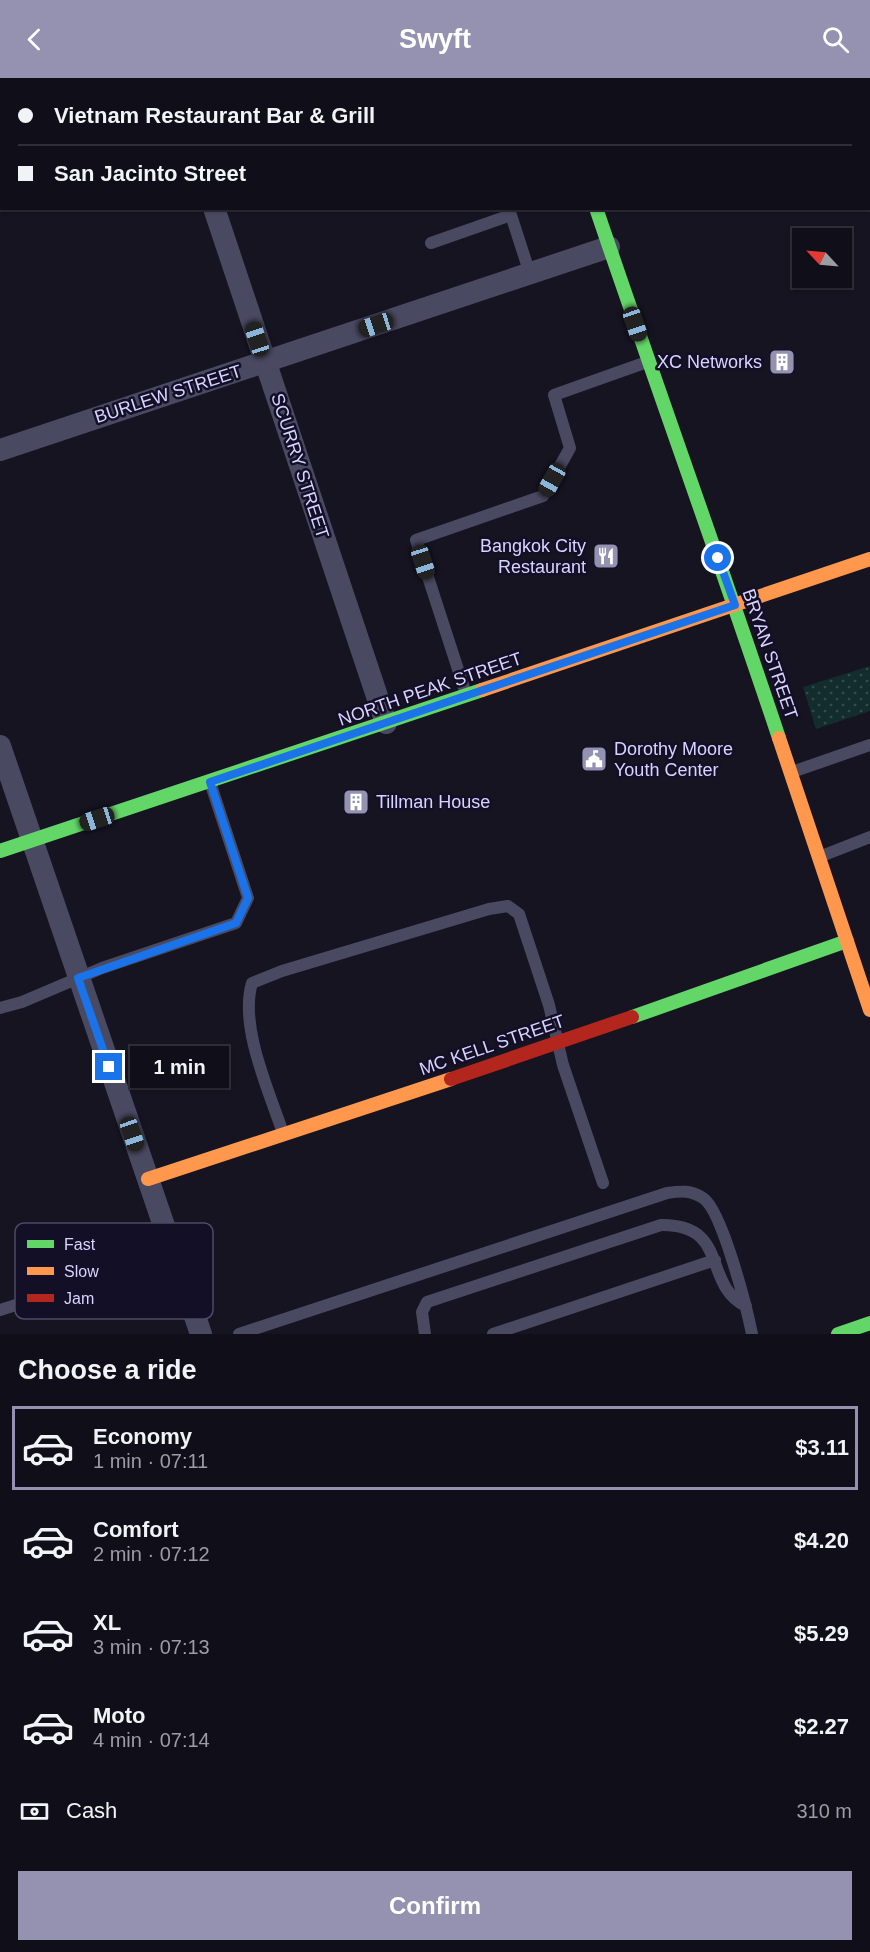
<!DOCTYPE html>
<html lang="en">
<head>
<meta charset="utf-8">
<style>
  body { margin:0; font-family:Arial,sans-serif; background:#1e1d26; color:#f1f3f6; height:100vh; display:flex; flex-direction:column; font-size:22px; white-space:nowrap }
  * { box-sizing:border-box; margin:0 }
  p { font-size:20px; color:#9c9ca2 }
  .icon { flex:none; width:33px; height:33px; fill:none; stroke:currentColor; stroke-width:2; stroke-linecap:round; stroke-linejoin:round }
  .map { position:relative; height:1256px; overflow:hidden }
  .side { display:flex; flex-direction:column; background:#100f19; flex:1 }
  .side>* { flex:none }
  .guide { position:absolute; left:0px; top:0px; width:870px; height:132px; box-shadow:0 2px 4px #0004,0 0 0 2px #302f38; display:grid; align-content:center; height:132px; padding:0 18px; background:#100f19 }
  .needle { width:39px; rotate:296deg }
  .controls { position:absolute; left:792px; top:150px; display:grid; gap:12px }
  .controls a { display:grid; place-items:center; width:60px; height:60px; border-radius:0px; background:#100f19; box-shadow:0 2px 4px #0004,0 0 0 2px #302f38; font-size:30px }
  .end { position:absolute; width:27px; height:27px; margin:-14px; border:8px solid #1a73e8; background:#fff; box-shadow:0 0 0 3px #fff }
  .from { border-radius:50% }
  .bubble { position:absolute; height:42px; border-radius:0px; background:#100f19; box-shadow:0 2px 4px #0004,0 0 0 2px #302f38; font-size:20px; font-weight:600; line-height:42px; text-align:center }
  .car { position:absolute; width:18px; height:36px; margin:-18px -9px; border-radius:8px; box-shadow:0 0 4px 2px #0007; background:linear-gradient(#222 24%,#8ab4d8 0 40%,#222 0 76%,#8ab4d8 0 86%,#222 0) }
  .guide b { display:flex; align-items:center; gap:21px; height:57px; font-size:22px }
  .guide b+b { border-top:2px solid #302f38 }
  .guide i { width:15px; height:15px; background:#f1f3f6 }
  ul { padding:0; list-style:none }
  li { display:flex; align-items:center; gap:18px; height:84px; margin:0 12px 9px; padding:0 6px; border:3px solid transparent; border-radius:0px }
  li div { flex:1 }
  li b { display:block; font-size:22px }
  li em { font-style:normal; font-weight:600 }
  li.current { border-color:#9591b1 }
  li>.icon { width:54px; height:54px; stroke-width:1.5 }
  h2 { padding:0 18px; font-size:27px; line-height:72px }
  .pay { display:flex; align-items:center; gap:15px; height:66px; padding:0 18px; font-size:22px }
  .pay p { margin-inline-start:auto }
  .button { display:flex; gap:12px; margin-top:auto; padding:12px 18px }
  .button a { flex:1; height:69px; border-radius:0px; background:#9591b1; color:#fff; font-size:24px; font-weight:600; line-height:69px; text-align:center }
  header { display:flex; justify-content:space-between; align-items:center; height:78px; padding:0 18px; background:#9591b1; color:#fff; font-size:27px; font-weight:600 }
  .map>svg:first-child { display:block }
  .park { fill:url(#park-dots) }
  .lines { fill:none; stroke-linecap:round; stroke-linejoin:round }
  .lane { stroke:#4a4962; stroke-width:12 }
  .street { stroke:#4a4962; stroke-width:22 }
  .fast { stroke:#63d668; stroke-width:14 }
  .slow { stroke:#ff974d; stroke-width:14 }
  .jam { stroke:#b3261e; stroke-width:14 }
  .route { stroke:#1a73e8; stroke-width:8 }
  .labels { text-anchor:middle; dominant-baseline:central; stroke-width:5; stroke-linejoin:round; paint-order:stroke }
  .poi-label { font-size:18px; fill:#d9d4ff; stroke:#130f26; text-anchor:end }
  .street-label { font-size:18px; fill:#d9d4ff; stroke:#130f26 }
  .key { fill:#130f26; stroke:#4e4a67; stroke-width:1.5 }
  .key-label { font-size:16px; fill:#d9d4ff }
</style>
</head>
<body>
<header><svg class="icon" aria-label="back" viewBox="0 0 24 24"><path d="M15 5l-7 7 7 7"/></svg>Swyft<svg class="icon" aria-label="search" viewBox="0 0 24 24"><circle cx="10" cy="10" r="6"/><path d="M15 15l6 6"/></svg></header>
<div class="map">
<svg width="870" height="1256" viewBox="0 0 870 1256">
  <defs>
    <pattern id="park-dots" width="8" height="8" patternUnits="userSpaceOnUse" patternTransform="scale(1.5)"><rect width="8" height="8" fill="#132c2d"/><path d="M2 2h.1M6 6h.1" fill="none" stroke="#354a4c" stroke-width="1.8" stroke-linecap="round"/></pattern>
  </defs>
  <rect width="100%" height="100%" fill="#161421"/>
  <!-- park -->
  <path class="park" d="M870 588V633L816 651 803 609Z"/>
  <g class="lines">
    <!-- lane -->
    <path class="lane" d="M846 0V2
      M868 70 870 75
      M431 165 511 137 530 196
      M466 616 416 462 543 418 570 370 554 317 647 284
      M792 694 870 667
      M819 779 870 759
      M0 930 22 924 102 890 236 845 248 820 210 704
      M283 1055C269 1013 239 948 252 905L282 893 489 831 508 828 519 836 549 927 563 987 603 1105
      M0 1232 174 1177
      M239 1256 667 1115C681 1113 691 1112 703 1120 722 1132 747 1231 752 1256
      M425 1256 422 1234 427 1224 661 1147C730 1146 702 1207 746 1228
      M493 1256 715 1182"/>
    <!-- street -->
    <path class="street" d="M171 0V2
      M214 130 386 645
      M0 372 609 169
      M0 668 201 1256"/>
    <!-- fast -->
    <path class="fast" d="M596 130C656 307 720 483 779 660
      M0 773 482 612
      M632 939 847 863
      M838 1256 870 1245"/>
    <!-- slow -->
    <path class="slow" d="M553 0V2
      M482 612 870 481
      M779 660 870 932
      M148 1101 451 1001"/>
    <!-- jam -->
    <path class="jam" d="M451 1001 632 939"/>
  </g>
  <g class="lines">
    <!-- route -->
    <path class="route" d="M109 989 78 900 236 845 248 820 210 704 735 527 718 480"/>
  </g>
  <!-- icons -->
  <defs>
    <symbol id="building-square" viewBox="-11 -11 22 22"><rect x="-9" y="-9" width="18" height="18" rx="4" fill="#9591b1" stroke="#130f26"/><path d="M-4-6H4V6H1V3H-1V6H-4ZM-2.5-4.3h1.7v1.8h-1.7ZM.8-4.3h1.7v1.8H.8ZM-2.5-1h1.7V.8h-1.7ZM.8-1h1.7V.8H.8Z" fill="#fff"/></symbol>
    <symbol id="restaurant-square" viewBox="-11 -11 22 22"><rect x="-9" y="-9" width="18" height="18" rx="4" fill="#9591b1" stroke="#130f26"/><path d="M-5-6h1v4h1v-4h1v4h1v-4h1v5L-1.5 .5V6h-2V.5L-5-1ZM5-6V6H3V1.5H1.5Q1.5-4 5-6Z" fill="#fff"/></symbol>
    <symbol id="civic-square" viewBox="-11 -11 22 22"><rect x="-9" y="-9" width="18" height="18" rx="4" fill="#9591b1" stroke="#130f26"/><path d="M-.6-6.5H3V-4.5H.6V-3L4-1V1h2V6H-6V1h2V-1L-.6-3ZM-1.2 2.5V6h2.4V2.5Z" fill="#fff"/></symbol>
  </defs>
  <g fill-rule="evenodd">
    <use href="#building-square" x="767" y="269" width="30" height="30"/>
    <use href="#restaurant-square" x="591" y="463" width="30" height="30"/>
    <use href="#civic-square" x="579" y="666" width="30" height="30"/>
    <use href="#building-square" x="341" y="709" width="30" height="30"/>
  </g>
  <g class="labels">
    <!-- poi labels -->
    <g class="poi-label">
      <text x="762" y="284">XC Networks</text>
      <text x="586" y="468">Bangkok City<tspan x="586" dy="21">Restaurant</tspan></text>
      <text x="614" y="671" text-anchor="start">Dorothy Moore<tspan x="614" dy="21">Youth Center</tspan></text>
      <text x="376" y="724" text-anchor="start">Tillman House</text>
    </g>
    <!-- street labels -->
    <g class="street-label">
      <text transform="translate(168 316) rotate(-18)">BURLEW STREET</text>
      <text transform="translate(300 388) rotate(72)">SCURRY STREET</text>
      <text transform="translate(770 576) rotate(71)">BRYAN STREET</text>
      <text transform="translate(430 611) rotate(-19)">NORTH PEAK STREET</text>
      <text transform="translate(492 967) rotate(-19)">MC KELL STREET</text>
    </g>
  </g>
  <!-- legend -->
  <rect x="15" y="1145" width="198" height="96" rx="9" class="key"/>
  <rect x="27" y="1162" width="27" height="8" fill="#63d668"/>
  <rect x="27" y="1189" width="27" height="8" fill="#ff974d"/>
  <rect x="27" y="1216" width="27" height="8" fill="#b3261e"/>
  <g class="key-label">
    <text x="64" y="1172">Fast</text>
    <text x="64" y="1199">Slow</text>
    <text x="64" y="1226">Jam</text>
  </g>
</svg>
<div class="controls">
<a><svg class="needle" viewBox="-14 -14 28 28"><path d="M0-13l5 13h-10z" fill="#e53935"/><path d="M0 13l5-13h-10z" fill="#9c9ca2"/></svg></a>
</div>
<i class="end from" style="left:718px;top:480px"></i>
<i class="end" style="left:109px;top:989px"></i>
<div class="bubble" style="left:130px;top:968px;width:99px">1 min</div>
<i class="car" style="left:635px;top:246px;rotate:161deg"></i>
<i class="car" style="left:376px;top:247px;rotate:252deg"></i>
<i class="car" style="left:257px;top:261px;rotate:342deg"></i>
<i class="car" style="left:552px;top:402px;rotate:209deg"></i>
<i class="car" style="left:423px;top:484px;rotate:162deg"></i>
<i class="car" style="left:97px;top:741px;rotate:252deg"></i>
<i class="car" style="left:132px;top:1056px;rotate:161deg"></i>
<div class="guide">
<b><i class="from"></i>Vietnam Restaurant Bar &amp; Grill</b>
<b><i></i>San Jacinto Street</b>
</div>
</div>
<section class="side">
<h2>Choose a ride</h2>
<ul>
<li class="current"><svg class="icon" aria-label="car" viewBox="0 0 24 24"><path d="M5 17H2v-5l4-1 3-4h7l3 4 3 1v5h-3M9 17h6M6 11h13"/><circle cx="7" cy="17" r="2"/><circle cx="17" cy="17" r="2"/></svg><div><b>Economy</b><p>1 min · 07:11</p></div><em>$3.11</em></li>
<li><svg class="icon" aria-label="car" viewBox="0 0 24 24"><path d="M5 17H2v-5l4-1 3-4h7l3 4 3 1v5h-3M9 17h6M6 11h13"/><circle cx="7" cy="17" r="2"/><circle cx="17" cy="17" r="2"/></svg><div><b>Comfort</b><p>2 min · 07:12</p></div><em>$4.20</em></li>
<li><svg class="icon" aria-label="car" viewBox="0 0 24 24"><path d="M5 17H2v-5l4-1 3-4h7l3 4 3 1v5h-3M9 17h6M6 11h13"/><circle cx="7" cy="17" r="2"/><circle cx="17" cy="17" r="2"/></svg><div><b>XL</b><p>3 min · 07:13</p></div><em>$5.29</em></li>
<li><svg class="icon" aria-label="car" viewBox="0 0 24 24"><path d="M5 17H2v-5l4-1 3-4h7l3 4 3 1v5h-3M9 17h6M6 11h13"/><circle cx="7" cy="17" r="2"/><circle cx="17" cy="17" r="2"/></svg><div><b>Moto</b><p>4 min · 07:14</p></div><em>$2.27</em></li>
</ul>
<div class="pay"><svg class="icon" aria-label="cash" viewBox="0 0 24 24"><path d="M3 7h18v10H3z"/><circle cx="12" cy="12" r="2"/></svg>Cash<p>310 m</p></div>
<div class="button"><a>Confirm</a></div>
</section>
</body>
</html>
